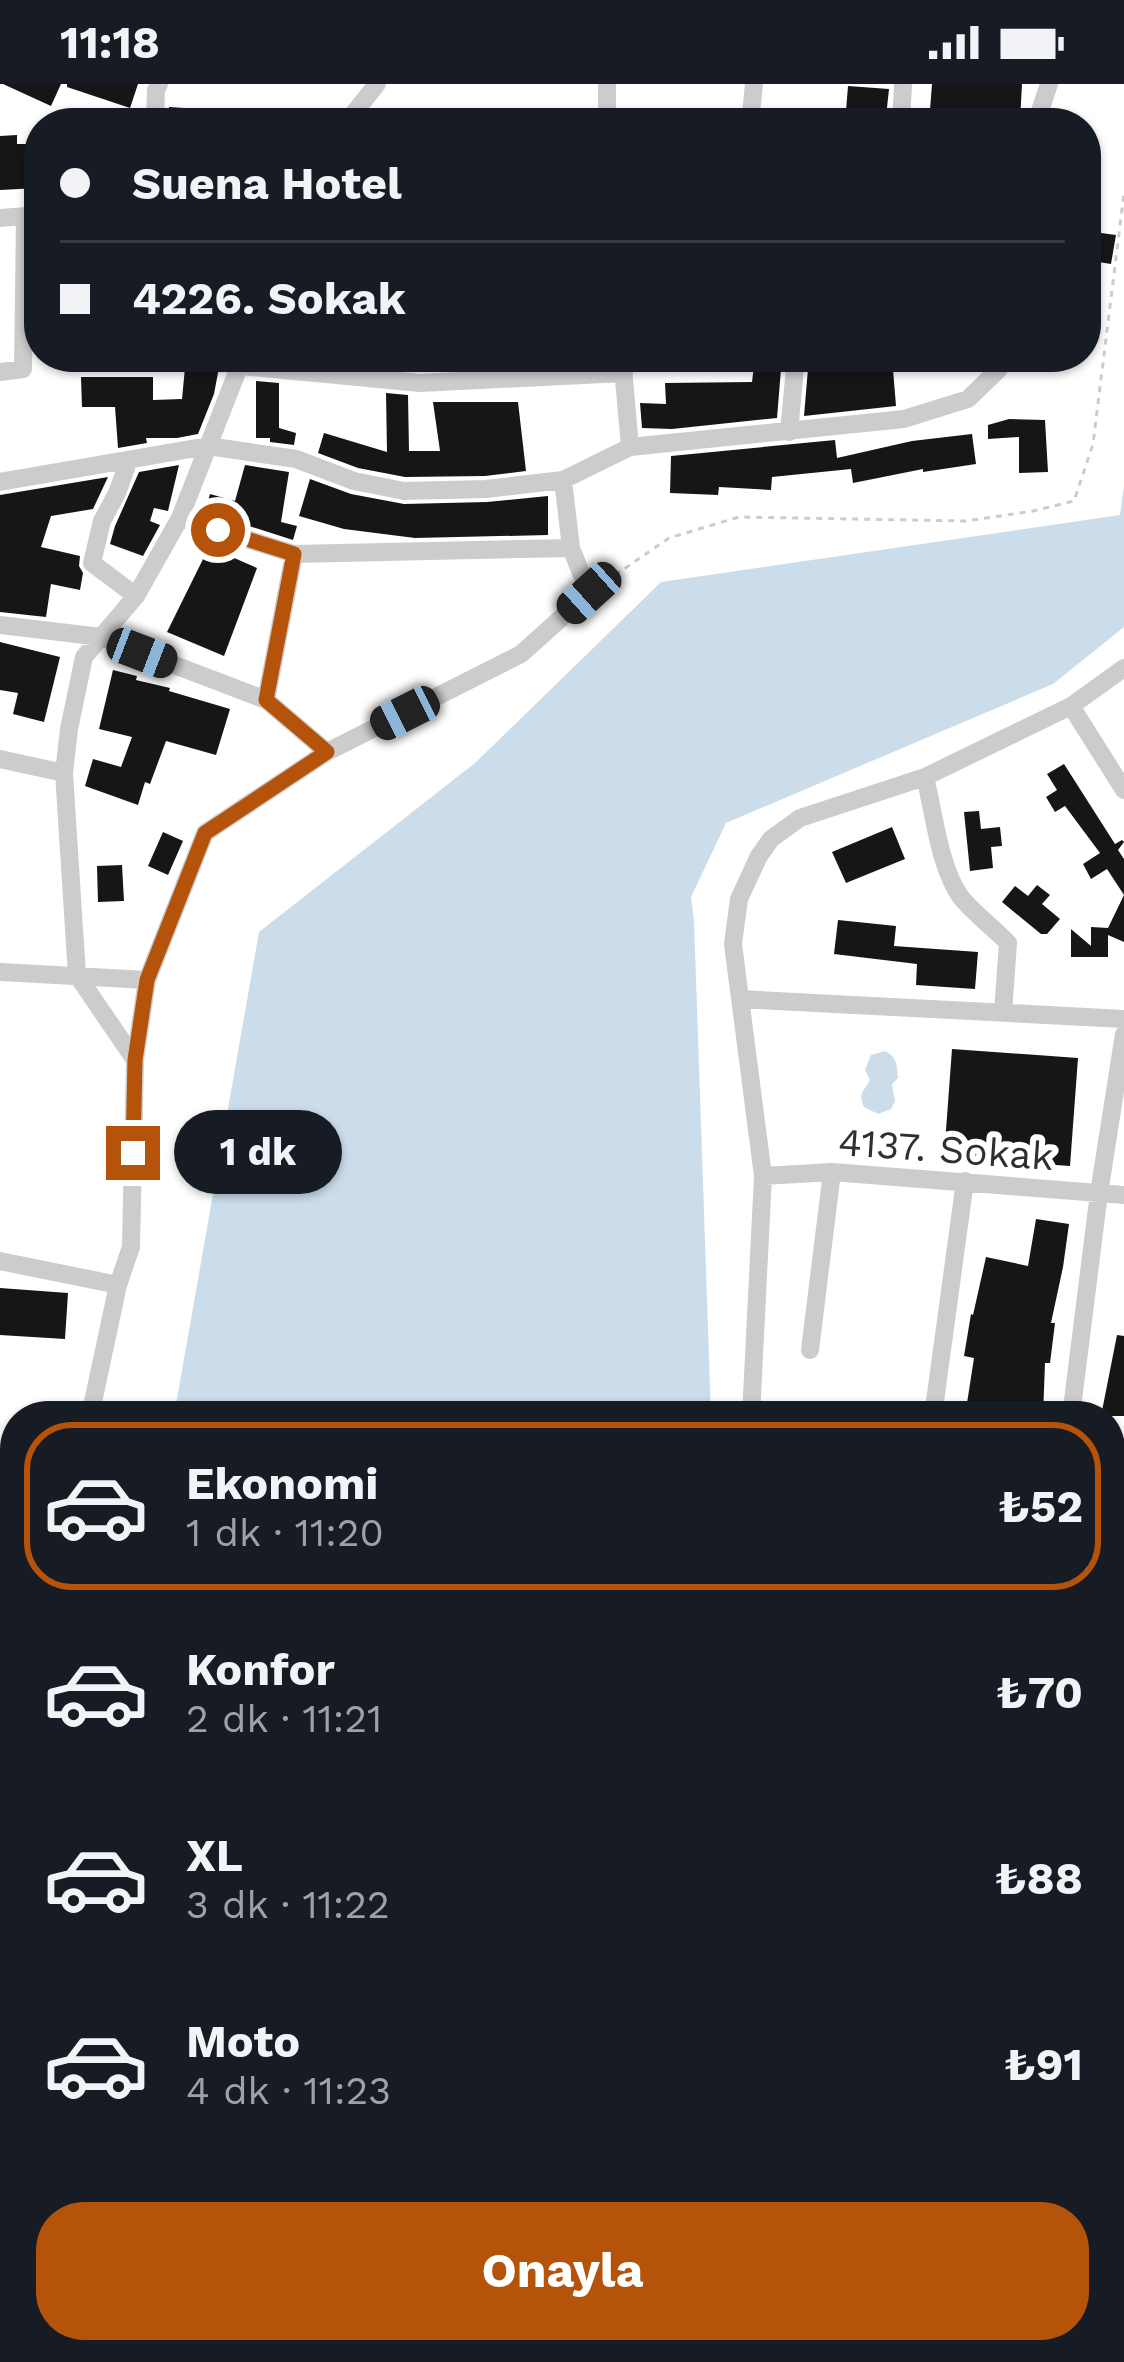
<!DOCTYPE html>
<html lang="tr">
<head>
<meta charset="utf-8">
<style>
  body { margin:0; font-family:"Work Sans",sans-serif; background:#242831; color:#f1f3f6; height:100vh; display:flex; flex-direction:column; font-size:45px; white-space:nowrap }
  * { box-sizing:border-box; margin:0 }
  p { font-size:39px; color:#9ea1a6 }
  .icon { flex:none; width:66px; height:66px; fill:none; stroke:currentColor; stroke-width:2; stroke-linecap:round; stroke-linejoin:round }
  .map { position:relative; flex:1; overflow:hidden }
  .details { position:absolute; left:0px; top:1317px; width:1125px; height:963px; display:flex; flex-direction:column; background:#171b24; border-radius:48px 48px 0 0; box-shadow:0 3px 9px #0004 }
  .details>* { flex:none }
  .hud { position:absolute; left:24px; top:24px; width:1077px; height:264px; border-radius:48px; box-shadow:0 3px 9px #0004; display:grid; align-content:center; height:264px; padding:0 36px; background:#171b24 }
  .end { position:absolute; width:54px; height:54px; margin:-27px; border:15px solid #b45309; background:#fff; box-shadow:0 0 0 6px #fff }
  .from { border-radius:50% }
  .bubble { position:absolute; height:84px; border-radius:42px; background:#171b24; box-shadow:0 3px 9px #0004; font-size:39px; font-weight:700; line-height:84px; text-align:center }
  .car { position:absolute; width:36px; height:72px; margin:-36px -18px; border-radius:15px; box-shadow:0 0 9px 3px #0007; background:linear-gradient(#222 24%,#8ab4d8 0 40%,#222 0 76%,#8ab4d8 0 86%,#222 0) }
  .hud b { display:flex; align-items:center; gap:42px; height:114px; font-size:45px }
  .hud b+b { border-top:3px solid #363941 }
  .hud i { width:30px; height:30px; background:#f1f3f6 }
  ul { padding:21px 0 0; list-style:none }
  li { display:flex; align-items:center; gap:36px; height:168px; margin:0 24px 18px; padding:0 12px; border:6px solid transparent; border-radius:48px }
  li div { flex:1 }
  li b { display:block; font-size:45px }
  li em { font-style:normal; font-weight:700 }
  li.active { border-color:#b45309 }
  li>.icon { width:108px; height:108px; stroke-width:1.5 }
  .cta { display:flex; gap:24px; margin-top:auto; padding:24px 36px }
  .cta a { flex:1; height:138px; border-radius:48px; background:#b45309; color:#fff; font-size:48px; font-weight:700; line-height:138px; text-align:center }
  .status { display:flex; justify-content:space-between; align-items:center; height:84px; padding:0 60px; background:#171b24; direction:ltr }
  .status svg { height:33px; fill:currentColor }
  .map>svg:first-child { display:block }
  .water { fill:#cbddea }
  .building { fill:#161616 }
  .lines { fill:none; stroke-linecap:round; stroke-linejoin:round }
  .path { stroke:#ccc; stroke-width:3; stroke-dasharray:6 6; stroke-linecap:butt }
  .minor { stroke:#ccc; stroke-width:18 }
  .route { stroke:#b45309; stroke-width:15 }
  .labels { text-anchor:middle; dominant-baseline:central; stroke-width:12; stroke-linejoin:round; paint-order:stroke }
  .street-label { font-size:39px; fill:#2f2f2f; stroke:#fff }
</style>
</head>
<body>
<div class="status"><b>11:18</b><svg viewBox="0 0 49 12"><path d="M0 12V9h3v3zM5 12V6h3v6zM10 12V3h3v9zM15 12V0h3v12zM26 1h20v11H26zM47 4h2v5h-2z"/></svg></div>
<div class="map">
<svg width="1124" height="2278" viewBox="0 0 1124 2278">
  <rect width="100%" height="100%" fill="#fff"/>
  <!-- water -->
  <path class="water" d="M1124 401V543L1053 600 726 739 691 813 694 836 711 1332H174L259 848 475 679 661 498 1120 431Z
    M885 967C897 973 897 981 898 994L892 1000 895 1017 891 1025 878 1030 864 1023C857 1008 865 1007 870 996L865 986 871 971Z"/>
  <!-- building -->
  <path class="building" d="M3 0H61L51 22Z
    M67 0H138L130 24 67 3Z
    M932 0H1022L1020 37 965 35 964 39H929Z
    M848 2 889 5 886 33H877V39H845Z
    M169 23 199 25 198 39H169Z
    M17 51V60H39V104L0 106V52Z
    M1086 147 1116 151 1111 180 1086 176Z
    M186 273H221L214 310 198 350 177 354H146L147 359 118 364 115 323H82L81 293H153V316L182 315Z
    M755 273H782L777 334 672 345 642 344 640 319 666 320 665 299 752 298Z
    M809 273H892L896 322 804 332Z
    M256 297 279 299V344L296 349 294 361 270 358V354H256Z
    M386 309 408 311 409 367H440L433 318H518L526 387 485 392 405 393 358 384 318 369 324 349 387 368Z
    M1009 335 1045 336 1048 388 1019 389V353L988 355V341Z
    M972 350 976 380 923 388V385L853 399 851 385 772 393 771 406 719 403 718 411 670 409 671 372 835 356 837 374 912 357Z
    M179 381 168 427 154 424 150 437 160 441 143 472 110 460 115 442 139 388Z
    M245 381 289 388 281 438 297 442 293 456 205 428 210 410 235 417Z
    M108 393 93 425 51 432 41 463 80 472 79 482 83 489 80 506 51 500 46 533 0 528V411Z
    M310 395 351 410 404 420 487 418 548 412V451L415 454 344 445 299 432Z
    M209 463 257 484 224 572 167 548Z
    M0 558 60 573 44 638 13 630 18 609 0 606Z
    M113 586 137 592 136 596 170 604 169 607 230 625 216 671 166 657 150 700 145 698 138 721 85 702 93 675 121 683 132 653 99 645Z
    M1064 680 1115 760 1122 756 1124 758 1118 766 1124 775V858L1108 851V873H1071V845L1091 862V843L1108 844 1124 811 1107 785 1091 795 1083 780 1100 769 1065 722 1055 728 1046 713 1057 706 1047 690Z
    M979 727 981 745 1000 743 1002 762 991 763 993 784 970 787 964 728Z
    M892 743 905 775 846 799 832 768Z
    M163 748 183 757 168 791 148 782Z
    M122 781 124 817 98 818 97 782Z
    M1037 801 1050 811 1042 820 1060 835 1047 850H1041L1002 818 1015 802 1028 812Z
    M838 836 896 842 894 862 978 868 975 905 916 901 917 880 834 870Z
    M952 965 1078 974 1070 1082 944 1073Z
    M1036 1135 1069 1140 1063 1183 1051 1239H1055L1050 1279H1045L1043 1332H965L974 1274 964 1272 971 1230 973 1231 986 1173 1028 1182Z
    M0 1204 68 1209 65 1255 0 1251Z
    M1117 1251 1124 1252V1332H1101Z
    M0 1724 15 1726V1759L0 1757Z"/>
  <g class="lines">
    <!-- path -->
    <path class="path" d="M605 498 669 454 739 433 966 437 1033 427 1074 417 1093 360 1124 109"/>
    <!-- minor -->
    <path class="minor" d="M607 0V39
      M155 39 156 6 159 0
      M346 39 377 0
      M750 39 754 0
      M901 39 903 0
      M1036 39 1049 0
      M0 134 39 131
      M622 273 630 363
      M241 282 420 299 624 289
      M0 288 23 285 25 132
      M789 348 796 273
      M129 376 117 409 102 437 92 479 136 512
      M0 398 208 362 296 375 354 397 404 407 486 405 563 396 630 363 904 335 968 315 999 285 1000 273
      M180 434 294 470 571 464
      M0 541 101 553 266 616 327 668
      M266 616 294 470
      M1071 622 1124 706
      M0 675 64 689
      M925 693C934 728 939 782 960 812 973 829 993 843 1008 859L1003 928
      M0 888 147 896
      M740 915 1124 935
      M135 976 77 891 64 689 69 645 84 573 136 512 180 434 243 273
      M763 1092 832 1088 1124 1111
      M0 1177 118 1201
      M810 1266 832 1088
      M90 1332 118 1201 131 1163 135 976 147 896 205 749 327 668 521 570 589 509 571 464 563 396
      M751 1332 763 1092 733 860 739 815 759 772 771 755 800 734 925 693 1071 622 1124 584
      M933 1332 965 1097
      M1071 1332 1099 1109 1124 950
      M1110 1366 1124 1367
      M1110 1445 1124 1446
      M0 1461H15
      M1110 1613 1124 1616
      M0 1782 15 1785
      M1110 1837 1124 1839
      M1110 1973 1124 1975
      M1110 2122 1124 2124
      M1110 2208 1124 2186
      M1110 2230 1124 2236
      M614 2265 621 2278
      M1084 2278 1088 2265"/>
  </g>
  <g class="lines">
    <!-- route -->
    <path class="route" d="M133 1069 135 976 147 896 205 749 327 668 266 616 294 470 218 446"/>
  </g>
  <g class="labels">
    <!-- street labels -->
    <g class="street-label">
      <text transform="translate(946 1065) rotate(4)">4137. Sokak</text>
    </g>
  </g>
</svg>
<i class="end from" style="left:218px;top:446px"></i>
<i class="end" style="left:133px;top:1069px"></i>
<div class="bubble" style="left:174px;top:1026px;width:168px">1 dk</div>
<i class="car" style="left:589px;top:509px;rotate:228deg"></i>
<i class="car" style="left:142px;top:569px;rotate:111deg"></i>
<i class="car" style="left:405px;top:629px;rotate:243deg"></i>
<div class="hud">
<b><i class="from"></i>Suena Hotel</b>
<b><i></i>4226. Sokak</b>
</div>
<section class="details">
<ul>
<li class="active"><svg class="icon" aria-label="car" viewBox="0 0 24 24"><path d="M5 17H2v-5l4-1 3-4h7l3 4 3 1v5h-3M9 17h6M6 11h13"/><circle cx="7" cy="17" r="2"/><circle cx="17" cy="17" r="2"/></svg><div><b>Ekonomi</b><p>1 dk · 11:20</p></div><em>₺52</em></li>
<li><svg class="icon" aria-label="car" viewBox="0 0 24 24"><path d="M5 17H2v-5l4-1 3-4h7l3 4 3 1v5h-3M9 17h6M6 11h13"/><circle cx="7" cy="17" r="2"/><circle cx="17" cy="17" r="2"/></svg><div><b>Konfor</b><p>2 dk · 11:21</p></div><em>₺70</em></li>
<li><svg class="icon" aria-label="car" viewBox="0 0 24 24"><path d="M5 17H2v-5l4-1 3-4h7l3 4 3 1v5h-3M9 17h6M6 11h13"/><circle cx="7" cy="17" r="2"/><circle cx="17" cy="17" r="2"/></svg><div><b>XL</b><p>3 dk · 11:22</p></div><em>₺88</em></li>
<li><svg class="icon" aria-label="car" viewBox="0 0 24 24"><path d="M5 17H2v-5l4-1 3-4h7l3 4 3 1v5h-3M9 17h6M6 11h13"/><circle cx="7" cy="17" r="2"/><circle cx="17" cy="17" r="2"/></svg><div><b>Moto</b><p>4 dk · 11:23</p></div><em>₺91</em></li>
</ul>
<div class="cta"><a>Onayla</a></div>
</section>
</div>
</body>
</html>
